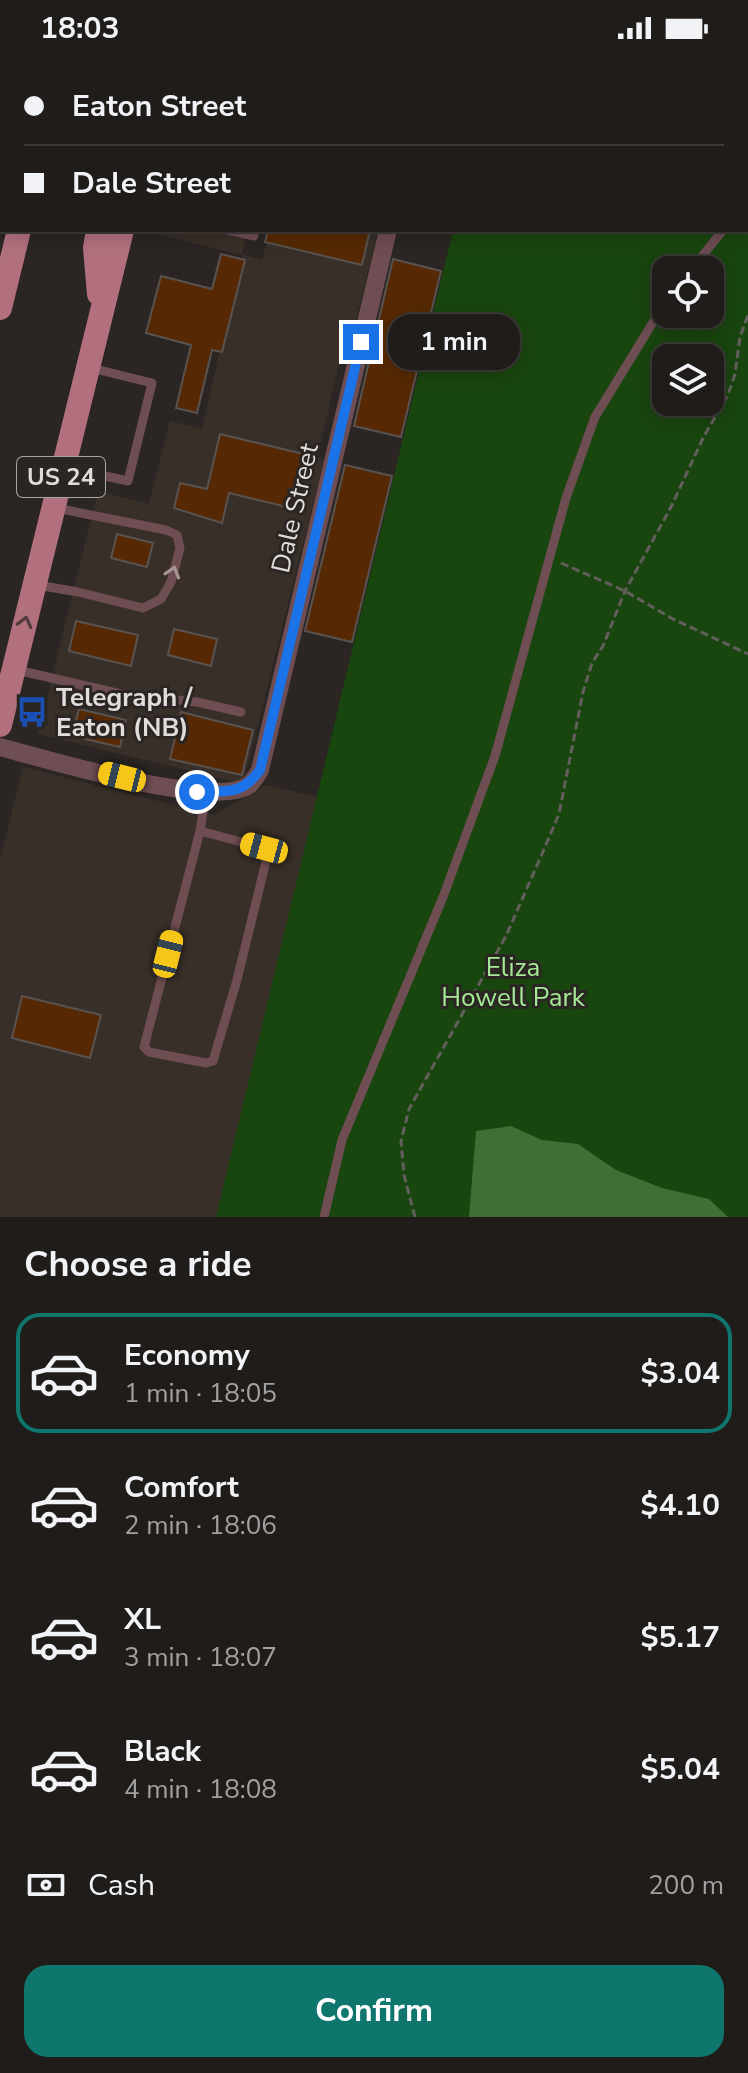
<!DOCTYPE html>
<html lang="en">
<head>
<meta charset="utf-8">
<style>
  body { margin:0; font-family:"Nunito Sans",sans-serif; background:#2d2927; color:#f1f3f6; height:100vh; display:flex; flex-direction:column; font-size:30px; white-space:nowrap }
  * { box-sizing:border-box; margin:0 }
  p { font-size:26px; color:#a2a1a2 }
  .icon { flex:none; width:44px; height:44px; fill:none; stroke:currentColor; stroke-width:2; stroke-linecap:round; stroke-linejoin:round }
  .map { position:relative; height:1161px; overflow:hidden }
  .sheet { display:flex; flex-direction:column; background:#201c1a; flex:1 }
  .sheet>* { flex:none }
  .hud { position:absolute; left:0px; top:0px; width:748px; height:176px; box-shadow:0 4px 20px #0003,0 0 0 2px #3d3a39; display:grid; align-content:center; height:176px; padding:0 24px; background:#201c1a }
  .tools { position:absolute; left:652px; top:200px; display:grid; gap:16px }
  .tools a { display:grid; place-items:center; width:72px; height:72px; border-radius:16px; background:#201c1a; box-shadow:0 4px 20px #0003,0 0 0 2px #3d3a39; font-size:40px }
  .end { position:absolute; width:36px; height:36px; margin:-18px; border:10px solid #1a73e8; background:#fff; box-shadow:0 0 0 4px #fff }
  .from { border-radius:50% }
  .bubble { position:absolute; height:56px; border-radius:24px; background:#201c1a; box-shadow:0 4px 20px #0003,0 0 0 2px #3d3a39; font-size:26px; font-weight:700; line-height:56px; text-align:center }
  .car { position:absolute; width:24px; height:48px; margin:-24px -12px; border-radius:10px; box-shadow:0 0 6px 2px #0007; background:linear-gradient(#f5c518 24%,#345 0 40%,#f5c518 0 76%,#345 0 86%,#f5c518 0) }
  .hud b { display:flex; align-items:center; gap:28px; height:76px; font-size:30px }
  .hud b+b { border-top:2px solid #3d3a39 }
  .hud i { width:20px; height:20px; background:#f1f3f6 }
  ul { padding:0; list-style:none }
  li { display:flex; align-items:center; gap:24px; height:120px; margin:0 16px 12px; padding:0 8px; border:4px solid transparent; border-radius:24px }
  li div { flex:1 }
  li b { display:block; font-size:30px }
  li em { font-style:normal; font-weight:700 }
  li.on { border-color:#0f766e }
  li>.icon { width:72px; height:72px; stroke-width:1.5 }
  h2 { padding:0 24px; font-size:36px; line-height:96px }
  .pay { display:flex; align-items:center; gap:20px; height:88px; padding:0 24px; font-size:30px }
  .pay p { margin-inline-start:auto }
  .action { display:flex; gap:16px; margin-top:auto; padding:16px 24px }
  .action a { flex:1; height:92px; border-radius:24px; background:#0f766e; color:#fff; font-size:32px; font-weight:700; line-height:92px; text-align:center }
  .status { display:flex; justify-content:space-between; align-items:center; height:56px; padding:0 40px; background:#201c1a; direction:ltr }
  .status svg { height:22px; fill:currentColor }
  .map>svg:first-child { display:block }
  .built { fill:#382f28 }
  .green { fill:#19450f; fill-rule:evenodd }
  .forest { fill:#406f36 }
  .building { fill:#562904; stroke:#585350; stroke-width:2 }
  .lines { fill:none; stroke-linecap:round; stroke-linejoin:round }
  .path { stroke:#635f5c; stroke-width:3; stroke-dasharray:8 4; stroke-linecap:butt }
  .lane { stroke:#6e4d53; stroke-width:9 }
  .street { stroke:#6e4d53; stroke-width:18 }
  .primary { stroke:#b2707e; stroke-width:24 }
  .oneway { stroke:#a89597 }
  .oneway2 { stroke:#543c3e }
  .route { stroke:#1a73e8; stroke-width:10 }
  .labels { text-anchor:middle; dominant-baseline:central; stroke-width:6; stroke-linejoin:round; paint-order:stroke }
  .shield { fill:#2b2623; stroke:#aaa6a4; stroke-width:2 }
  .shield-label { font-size:24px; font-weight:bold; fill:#e1dddb }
  .street-label { font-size:26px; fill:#e1dddb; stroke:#2b2623 }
  .poi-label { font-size:26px; font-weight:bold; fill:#e1dddb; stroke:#2b2623; text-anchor:start }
  .park-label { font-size:26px; fill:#a4e995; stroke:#2b2623 }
</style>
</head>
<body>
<div class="status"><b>18:03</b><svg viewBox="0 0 49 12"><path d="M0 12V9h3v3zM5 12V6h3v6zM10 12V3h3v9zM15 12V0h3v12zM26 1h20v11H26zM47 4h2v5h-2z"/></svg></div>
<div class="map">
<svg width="748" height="1161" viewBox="0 0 748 1161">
  <rect width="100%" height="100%" fill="#2b2623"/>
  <!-- built -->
  <path class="built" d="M159 174H248L242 198 262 204 270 174H378L355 268 349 267 317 401 324 404 243 728 38 678 98 435 149 448 170 365 202 373 242 199 158 178Z
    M23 711 214 759 266 729 318 741 216 1161H0V804Z"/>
  <!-- green -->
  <path class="green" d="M495 0H748V1161H216L453 174H746V2H494ZM666 214H710V258H666ZM666 302H710V346H666Z"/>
  <!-- forest -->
  <path class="forest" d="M511 1070 542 1084 578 1088 616 1114 662 1132 709 1143 728 1161H469L476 1075Z"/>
  <!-- building -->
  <path class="building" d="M268 174H370L362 209 265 186Z
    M221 198 245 204 222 296 212 294 197 357 176 352 191 289 146 277 161 220 212 233Z
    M393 203 441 215 401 381 354 370Z
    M220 378 312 400 299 454 229 437 222 467 174 452 180 427 207 433Z
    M345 409 392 420 352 586 305 575Z
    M117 478 153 487 147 511 111 502Z
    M76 565 138 579 131 610 69 595Z
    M174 573 217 583 211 610 168 599Z
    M79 653 126 664 120 691 72 680Z
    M181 656 253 674 242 719 170 703Z
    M22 940 101 959 90 1002 12 982Z"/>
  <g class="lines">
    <!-- path -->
    <path class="path" d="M561 507 625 535 673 563 748 598
      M415 1161 404 1119 401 1085 409 1053 506 880 542 798 559 758 583 636 592 607 603 590 625 535 671 451 704 380 728 339 735 318 740 281 748 259"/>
    <!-- lane -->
    <path class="lane" d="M343 0 351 2
      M0 49H2
      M0 137 2 138
      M746 148 748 147
      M228 174 254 180
      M691 214 723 174
      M64 411 128 425 152 327 91 312
      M37 529 78 536 143 552 161 543 171 526 180 492 177 479 166 474 56 452
      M17 614 121 638 197 646 241 656
      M200 775 264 792 268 797 237 924 213 1005 206 1007 149 996 144 991 200 775 206 736
      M324 1161 342 1084 443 841 495 700 566 442 595 361 666 245"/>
    <!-- street -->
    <path class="street" d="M429 2V0
      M0 691C45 703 214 754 249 729 253 726 257 719 260 714L388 174"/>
    <!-- primary -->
    <path class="primary" d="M61 2V0
      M135 2V0
      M163 2V0
      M98 174 95 192 99 238
      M0 252 19 174
      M0 669 122 174"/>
  </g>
  <!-- one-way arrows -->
  <defs><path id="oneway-chevron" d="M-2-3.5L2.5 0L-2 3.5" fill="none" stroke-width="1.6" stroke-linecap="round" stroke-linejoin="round" transform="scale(2)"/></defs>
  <use class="oneway" href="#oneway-chevron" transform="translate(173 516) rotate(-73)"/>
  <use class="oneway2" href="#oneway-chevron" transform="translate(25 566) rotate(-76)"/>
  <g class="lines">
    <!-- route -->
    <path class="route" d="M197 736C226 735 241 740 260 714L361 286"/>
  </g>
  <!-- icons -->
  <defs>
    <symbol id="bus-bare" viewBox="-9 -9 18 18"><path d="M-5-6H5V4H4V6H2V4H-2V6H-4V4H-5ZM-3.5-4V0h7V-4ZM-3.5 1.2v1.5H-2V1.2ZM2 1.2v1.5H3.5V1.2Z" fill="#1a4fb4" stroke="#2b2623" stroke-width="2.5" paint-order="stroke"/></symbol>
  </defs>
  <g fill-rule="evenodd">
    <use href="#bus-bare" x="10" y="634" width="44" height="44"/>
  </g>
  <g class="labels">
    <!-- shield labels -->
    <rect class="shield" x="17" y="401" width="88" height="40" rx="6"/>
    <g class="shield-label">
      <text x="61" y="421">US 24</text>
    </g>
    <!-- street labels -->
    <g class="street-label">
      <text transform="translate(295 452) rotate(-77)">Dale Street</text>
    </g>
    <!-- poi labels -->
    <g class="poi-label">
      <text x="56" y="641">Telegraph /<tspan x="56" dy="30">Eaton (NB)</tspan></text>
    </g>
    <!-- park labels -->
    <g class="park-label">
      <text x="513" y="911">Eliza<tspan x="513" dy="30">Howell Park</tspan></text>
    </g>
  </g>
</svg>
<div class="tools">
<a><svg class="icon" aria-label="locate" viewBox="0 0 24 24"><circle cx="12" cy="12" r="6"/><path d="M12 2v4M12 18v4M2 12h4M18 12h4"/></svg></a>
<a><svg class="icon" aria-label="layers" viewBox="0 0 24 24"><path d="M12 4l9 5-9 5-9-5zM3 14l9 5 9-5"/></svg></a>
</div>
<i class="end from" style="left:197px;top:736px"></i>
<i class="end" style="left:361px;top:286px"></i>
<div class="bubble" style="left:388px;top:258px;width:132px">1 min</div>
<i class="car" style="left:122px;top:721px;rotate:284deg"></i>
<i class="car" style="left:264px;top:792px;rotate:285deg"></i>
<i class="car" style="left:168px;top:898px;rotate:14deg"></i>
<div class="hud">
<b><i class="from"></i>Eaton Street</b>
<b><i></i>Dale Street</b>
</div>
</div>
<section class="sheet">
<h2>Choose a ride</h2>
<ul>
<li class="on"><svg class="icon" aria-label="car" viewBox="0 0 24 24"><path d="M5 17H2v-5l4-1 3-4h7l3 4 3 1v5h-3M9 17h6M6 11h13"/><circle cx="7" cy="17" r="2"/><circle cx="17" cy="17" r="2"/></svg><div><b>Economy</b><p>1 min · 18:05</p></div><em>$3.04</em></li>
<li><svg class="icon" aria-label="car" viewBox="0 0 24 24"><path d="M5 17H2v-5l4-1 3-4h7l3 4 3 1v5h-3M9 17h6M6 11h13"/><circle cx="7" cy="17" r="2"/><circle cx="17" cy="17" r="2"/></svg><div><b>Comfort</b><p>2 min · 18:06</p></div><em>$4.10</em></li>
<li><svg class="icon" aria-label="car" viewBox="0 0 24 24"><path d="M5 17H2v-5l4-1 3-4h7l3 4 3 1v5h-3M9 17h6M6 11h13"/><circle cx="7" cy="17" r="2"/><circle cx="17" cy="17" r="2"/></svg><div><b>XL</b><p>3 min · 18:07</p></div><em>$5.17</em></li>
<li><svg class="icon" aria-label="car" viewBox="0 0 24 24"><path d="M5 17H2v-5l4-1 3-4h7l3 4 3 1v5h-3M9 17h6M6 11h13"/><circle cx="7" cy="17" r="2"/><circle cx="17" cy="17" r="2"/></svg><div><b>Black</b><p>4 min · 18:08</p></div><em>$5.04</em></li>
</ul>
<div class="pay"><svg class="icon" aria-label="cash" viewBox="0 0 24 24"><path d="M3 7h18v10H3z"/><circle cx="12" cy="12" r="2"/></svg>Cash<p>200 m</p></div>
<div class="action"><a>Confirm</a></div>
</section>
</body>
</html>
